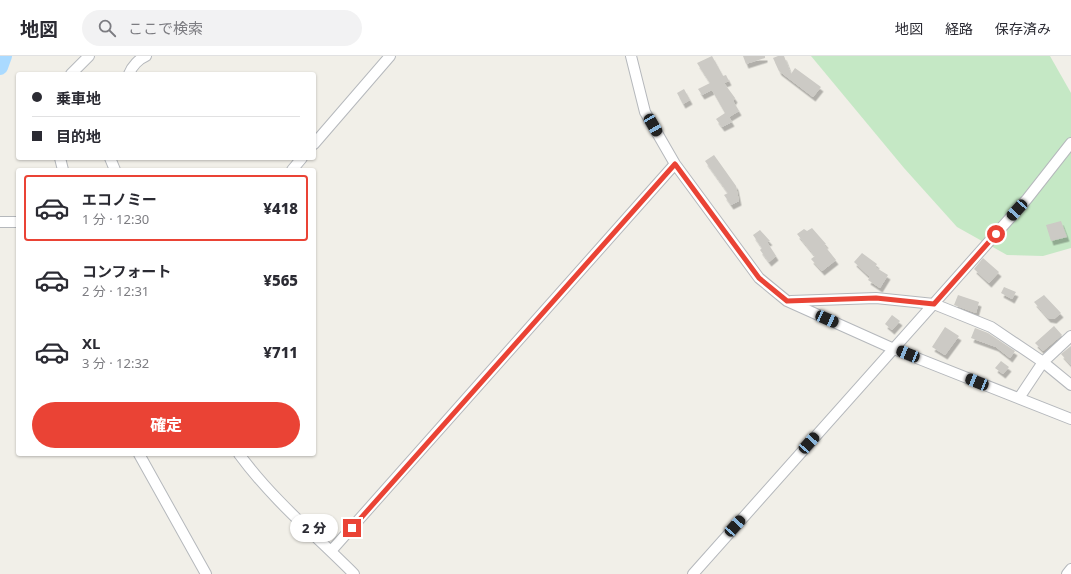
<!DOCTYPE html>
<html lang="ja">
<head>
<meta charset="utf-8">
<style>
  body { margin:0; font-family:"Noto Sans","Noto Sans JP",sans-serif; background:#f2f2f3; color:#2b2b33; height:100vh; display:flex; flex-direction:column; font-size:15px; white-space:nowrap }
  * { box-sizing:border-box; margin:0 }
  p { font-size:13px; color:#7c7c81 }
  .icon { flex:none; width:22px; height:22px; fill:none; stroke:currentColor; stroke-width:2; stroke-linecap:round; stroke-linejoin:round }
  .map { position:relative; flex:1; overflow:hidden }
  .side { position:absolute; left:16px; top:112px; width:300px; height:288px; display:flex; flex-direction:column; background:#fff; border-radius:4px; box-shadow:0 1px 3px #0004 }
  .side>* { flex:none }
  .top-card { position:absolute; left:16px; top:16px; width:300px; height:88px; border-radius:4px; box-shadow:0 1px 3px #0004; display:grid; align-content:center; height:88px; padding:0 16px; background:#fff }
  .end { position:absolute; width:18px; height:18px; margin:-9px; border:5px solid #ea4335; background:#fff; box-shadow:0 0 0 2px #fff }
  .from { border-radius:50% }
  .bubble { position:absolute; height:28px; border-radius:14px; background:#fff; box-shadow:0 1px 3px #0004; font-size:13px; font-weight:800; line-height:28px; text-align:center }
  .car { position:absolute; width:12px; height:24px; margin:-12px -6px; border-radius:5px; box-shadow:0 0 3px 1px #0007; background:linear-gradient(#222 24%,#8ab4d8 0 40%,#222 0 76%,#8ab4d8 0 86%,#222 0) }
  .top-card b { display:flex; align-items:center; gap:14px; height:38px; font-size:15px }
  .top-card b+b { border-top:1px solid #e1e1e2 }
  .top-card i { width:10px; height:10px; background:#2b2b33 }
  ul { padding:7px 0 0; list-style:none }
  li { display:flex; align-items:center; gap:12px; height:66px; margin:0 8px 6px; padding:0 8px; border:2px solid transparent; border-radius:4px }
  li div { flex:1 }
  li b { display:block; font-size:15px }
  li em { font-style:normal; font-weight:800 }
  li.selected { border-color:#ea4335 }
  li>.icon { width:36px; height:36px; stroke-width:1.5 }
  .action { display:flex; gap:8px; margin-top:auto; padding:8px 16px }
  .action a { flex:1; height:46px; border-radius:24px; background:#ea4335; color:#fff; font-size:16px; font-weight:800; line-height:46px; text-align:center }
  header { display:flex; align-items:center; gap:24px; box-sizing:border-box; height:56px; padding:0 20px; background:#fff; border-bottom:1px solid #e1e1e2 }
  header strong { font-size:19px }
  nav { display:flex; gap:22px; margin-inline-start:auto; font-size:14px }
  .search { width:280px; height:36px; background:#f2f2f3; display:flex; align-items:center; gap:10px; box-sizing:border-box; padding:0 14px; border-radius:22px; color:#7c7c81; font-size:15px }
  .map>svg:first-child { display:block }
  .green { fill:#c5e8c5 }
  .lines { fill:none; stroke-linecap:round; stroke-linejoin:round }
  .river { stroke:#aadaff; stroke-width:16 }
  .building { fill:#cccac5; filter:url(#shadow) }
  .minor-casing { stroke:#b5b8bc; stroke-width:12 }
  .minor { stroke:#fff; stroke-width:10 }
  .route { stroke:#ea4335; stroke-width:5 }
</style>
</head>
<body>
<header>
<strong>地図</strong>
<div class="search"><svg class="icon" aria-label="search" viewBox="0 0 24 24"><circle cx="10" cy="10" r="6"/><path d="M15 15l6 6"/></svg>ここで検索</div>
<nav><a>地図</a><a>経路</a><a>保存済み</a></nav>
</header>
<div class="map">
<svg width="1071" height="518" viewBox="0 0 1071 518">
  <defs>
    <filter id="shadow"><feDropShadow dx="2.5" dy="4.5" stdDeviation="0" flood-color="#0004"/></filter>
  </defs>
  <rect width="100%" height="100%" fill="#f1efe8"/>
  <!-- green -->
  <path class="green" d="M811 0H1050L1071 37V192L1043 200 1007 199 957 171 904 112Z"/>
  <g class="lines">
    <!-- river -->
    <path class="river" d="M0 11 4 0"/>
  </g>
  <!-- building -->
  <path class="building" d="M712 0 723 20 726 19 729 25 724 27 735 42 733 45 739 55 729 61 732 66 722 71 716 63 725 57 712 34 702 39 698 33 710 27 697 7Z
    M743 0H765V2L746 8Z
    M778 0H784L791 18 795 12 821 31 813 41 779 15 773 2Z
    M684 33 690 44 683 48 677 37Z
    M714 99 736 130 739 145 731 149 724 139 728 137 705 105Z
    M1061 165 1067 181 1051 185 1046 169Z
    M812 172 826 188 824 189 836 204 822 215 811 203 815 200 797 178 804 173 807 175Z
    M760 174 770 185 767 186 776 200 769 206 760 194 762 192 753 179Z
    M862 197 877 208 875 211 888 219 880 232 868 224 870 221 854 206Z
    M983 202 999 216 989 227 974 213Z
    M1004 231 1016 236 1012 243 1001 237Z
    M958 239 979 246 976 257 954 249Z
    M1044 239 1061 257 1054 263 1048 262 1034 246Z
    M892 259 900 265 892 274 885 268Z
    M1054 270 1062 279 1043 295 1035 287Z
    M945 271 959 280 945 299 932 291Z
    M975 272 988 277 1015 295 1010 302 996 291 971 282Z
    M1071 290V309L1061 298Z
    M1001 305 1009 311 1003 318 995 312Z"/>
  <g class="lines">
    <defs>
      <path id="minor" d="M631 0 645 56 675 108 759 222 787 245 894 293 1071 363
        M71 18 89 0
        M129 18C132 10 139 3 146 0
        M314 88 390 0
        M60 102 63 114
        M110 102 115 114
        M292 114 302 102
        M0 166H18
        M791 245 876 242 934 248 991 271 1043 306 1071 329
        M1019 342 1043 306 1071 280
        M139 398 206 518
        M239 398C272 443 315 479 354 518
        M331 495 675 108
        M693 518 1027 143 1071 87
        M1067 518 1071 513"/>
    </defs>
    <!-- minor casing -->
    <use href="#minor" class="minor-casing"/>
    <!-- minor -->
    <use href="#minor" class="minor"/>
  </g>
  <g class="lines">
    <!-- route -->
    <path class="route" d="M352 472 675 108 759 222 787 245 876 242 934 248 996 178"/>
  </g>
</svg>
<i class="end from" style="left:996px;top:178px"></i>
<i class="end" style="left:352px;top:472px"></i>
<div class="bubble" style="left:290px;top:458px;width:48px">2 分</div>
<i class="car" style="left:653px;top:69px;rotate:150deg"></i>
<i class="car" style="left:1017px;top:154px;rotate:222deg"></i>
<i class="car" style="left:827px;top:263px;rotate:114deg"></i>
<i class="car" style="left:908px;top:298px;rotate:292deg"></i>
<i class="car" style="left:977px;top:326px;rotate:292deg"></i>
<i class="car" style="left:809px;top:387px;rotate:42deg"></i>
<i class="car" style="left:735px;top:470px;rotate:42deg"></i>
<div class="top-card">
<b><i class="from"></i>乗車地</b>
<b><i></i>目的地</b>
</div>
<section class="side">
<ul>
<li class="selected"><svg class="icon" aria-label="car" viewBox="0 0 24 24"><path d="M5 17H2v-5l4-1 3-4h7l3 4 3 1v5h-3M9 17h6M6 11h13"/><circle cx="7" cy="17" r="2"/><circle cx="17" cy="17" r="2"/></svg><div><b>エコノミー</b><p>1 分 · 12:30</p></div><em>¥418</em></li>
<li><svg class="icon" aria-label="car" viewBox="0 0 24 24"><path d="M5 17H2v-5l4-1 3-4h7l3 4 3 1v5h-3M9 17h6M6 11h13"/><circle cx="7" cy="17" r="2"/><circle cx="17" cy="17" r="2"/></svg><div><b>コンフォート</b><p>2 分 · 12:31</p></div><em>¥565</em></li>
<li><svg class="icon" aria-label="car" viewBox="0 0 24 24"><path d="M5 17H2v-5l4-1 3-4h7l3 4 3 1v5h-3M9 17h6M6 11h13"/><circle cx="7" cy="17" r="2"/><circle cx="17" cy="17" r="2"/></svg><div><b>XL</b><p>3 分 · 12:32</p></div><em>¥711</em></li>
</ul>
<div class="action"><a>確定</a></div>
</section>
</div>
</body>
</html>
